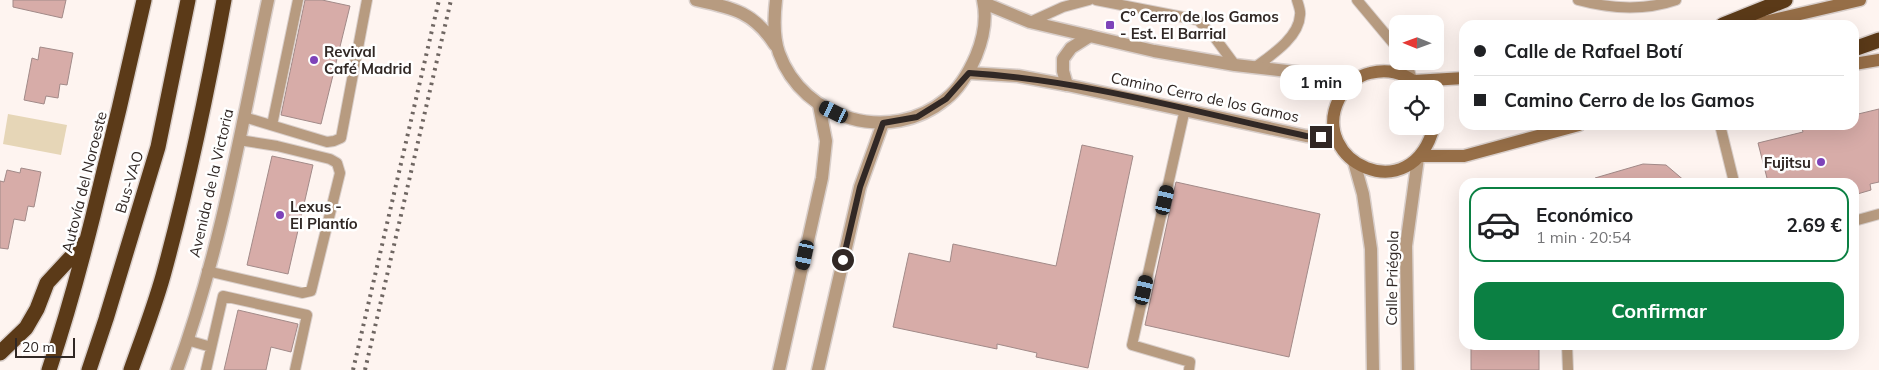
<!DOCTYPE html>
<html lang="es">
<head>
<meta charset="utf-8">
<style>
  body { margin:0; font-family:Mulish,sans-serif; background:#f2f2f2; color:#202124; height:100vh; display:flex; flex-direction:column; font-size:19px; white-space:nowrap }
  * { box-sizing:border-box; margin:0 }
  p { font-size:16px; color:#757577 }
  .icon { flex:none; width:28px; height:28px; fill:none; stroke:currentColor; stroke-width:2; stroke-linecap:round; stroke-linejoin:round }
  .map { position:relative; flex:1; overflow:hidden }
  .sheet { position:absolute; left:1459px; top:178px; width:400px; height:172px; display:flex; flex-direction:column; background:#fff; border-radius:15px; box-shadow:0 5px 20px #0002 }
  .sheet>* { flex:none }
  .guide { position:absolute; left:1459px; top:20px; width:400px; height:110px; border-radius:15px; box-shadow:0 5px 20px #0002; display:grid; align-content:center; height:110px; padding:0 15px; background:#fff }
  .needle { width:32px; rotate:271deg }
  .tools { position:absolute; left:1389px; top:15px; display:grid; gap:10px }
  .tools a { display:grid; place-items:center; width:55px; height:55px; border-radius:10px; background:#fff; box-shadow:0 5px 20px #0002; font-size:25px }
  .scale { position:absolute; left:15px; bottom:12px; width:60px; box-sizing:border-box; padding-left:5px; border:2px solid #312825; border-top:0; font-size:14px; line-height:18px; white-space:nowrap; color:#312825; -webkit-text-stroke:4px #fff; paint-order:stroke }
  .end { position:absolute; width:22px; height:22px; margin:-11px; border:6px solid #312825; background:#fff; box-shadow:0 0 0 2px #fff }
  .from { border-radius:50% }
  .bubble { position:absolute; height:35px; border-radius:15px; background:#fff; box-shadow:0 5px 20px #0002; font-size:16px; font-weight:700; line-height:35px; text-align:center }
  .car { position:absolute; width:15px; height:30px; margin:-15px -8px; border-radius:6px; box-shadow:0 0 4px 1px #0007; background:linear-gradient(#222 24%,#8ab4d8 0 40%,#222 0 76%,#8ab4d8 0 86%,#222 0) }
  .guide b { display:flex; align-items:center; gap:18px; height:48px; font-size:19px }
  .guide b+b { border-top:1px solid #e0e0e0 }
  .guide i { width:12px; height:12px; background:#202124 }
  ul { padding:9px 0 0; list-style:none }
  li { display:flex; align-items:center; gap:15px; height:75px; margin:0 10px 8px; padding:0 5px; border:2px solid transparent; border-radius:15px }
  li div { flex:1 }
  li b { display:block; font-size:19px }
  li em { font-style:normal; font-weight:700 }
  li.active { border-color:#0b8043 }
  li>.icon { width:45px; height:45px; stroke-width:1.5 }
  .cta { display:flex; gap:10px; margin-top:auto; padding:10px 15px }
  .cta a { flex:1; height:58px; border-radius:15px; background:#0b8043; color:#fff; font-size:20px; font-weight:700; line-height:58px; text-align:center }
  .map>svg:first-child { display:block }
  .garden { fill:#e6d6b7 }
  .building { fill:#d7aca8; stroke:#a28a88 }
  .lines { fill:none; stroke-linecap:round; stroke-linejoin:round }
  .service-casing { stroke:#d9cfcb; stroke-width:12 }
  .minor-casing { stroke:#d9cfcb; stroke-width:15 }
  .tertiary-casing { stroke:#d9cfcb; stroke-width:15 }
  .secondary-casing { stroke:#d9cfcb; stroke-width:15 }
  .motorway-casing { stroke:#d9cfcb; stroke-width:18 }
  .service { stroke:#b79b80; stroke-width:10 }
  .minor { stroke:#b79b80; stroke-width:12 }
  .tertiary { stroke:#b79b80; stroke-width:12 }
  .secondary { stroke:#966e47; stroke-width:12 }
  .motorway { stroke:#5b3a18; stroke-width:15 }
  .rail { stroke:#6f6662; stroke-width:4; stroke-dasharray:2.5 5; stroke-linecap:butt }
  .route { stroke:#312825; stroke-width:6 }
  .poi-dot { fill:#7e43b9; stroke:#fff; stroke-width:2 }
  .labels { text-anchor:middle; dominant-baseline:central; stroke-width:5; stroke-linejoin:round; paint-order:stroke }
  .poi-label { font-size:15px; font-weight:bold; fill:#312825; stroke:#fff; text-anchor:start }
  .street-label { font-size:15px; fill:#312825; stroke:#fff }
</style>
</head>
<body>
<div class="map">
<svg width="1879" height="370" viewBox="0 0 1879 370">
  <rect width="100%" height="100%" fill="#fef4f0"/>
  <!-- garden -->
  <path class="garden" d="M8 114 67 125 61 155 3 144Z"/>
  <!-- building -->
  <path class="building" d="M13 0H66L62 18 13 7Z
    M305 0H322L350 6 321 124 281 115Z
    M40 47 73 53 67 85 60 84 58 98 46 96 44 104 24 100 32 58 38 60Z
    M1879 109V182L1870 184 1871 190 1854 195V182H1768L1758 143 1803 132 1801 125H1854V115Z
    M1082 145 1133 156 1088 368 1036 357 1037 353 997 344V349L893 327 909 253 950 262 953 244 1056 266Z
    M272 156 313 165 288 274 247 265Z
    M1643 164 1666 165 1686 182H1596L1595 178Z
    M21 168 41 172 34 207 28 206 25 221 14 219 8 249 0 248V181L4 182 7 170 20 173Z
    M1176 182 1320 214 1289 357 1145 325Z
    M238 310 298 324 291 352 271 347 266 370H224Z
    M1471 345H1539V370H1471Z"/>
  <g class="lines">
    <defs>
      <path id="service" d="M1096 0 1198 20 1215 38 1235 65
        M1357 0 1398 49
        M1578 0C1611 9 1644 11 1676 0
        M1030 22 1063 7 1089 0
        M1406 61 1412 79
        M1254 68C1270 56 1299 38 1300 15 1301 11 1298 4 1297 0
        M1185 109 1132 345 1190 362 1189 370
        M244 117 327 142 334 141 341 138 367 0
        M272 125 298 0
        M1720 125 1734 182
        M1854 221 1879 214
        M207 271 302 293 311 291 340 173 337 163 330 159 277 146 239 140
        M187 340 211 347
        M1567 345 1568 370
        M206 370 223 296 307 315 295 370"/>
      <path id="minor" d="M1067 85 1063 71V59L1071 48 1090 36
        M1354 162 1363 194 1371 249 1373 370
        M779 370 822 178 826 141 819 105
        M818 370 860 187 883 123
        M1408 370 1406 246 1418 158"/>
      <path id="tertiary" d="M696 0C733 8 754 12 775 45
        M776 0C774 18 773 36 779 53 803 120 891 145 946 99 960 88 969 72 976 56 983 39 987 18 983 0
        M984 3 1030 22 1154 51 1235 65 1356 79
        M969 73 1018 76 1067 85 1306 136 1336 138
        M177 370C221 251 242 124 268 0"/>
      <path id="secondary" d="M1752 25 1860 0
        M1854 64 1879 60
        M1414 81 1464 78
        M1422 89C1408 74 1390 68 1370 73 1356 76 1346 87 1339 99 1308 161 1412 212 1434 126
        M1420 156H1464L1579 125"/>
      <path id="motorway" d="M1723 25 1785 0
        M1854 49 1879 40
        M0 353 26 328 37 309 47 283 86 241
        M49 370C66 319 80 268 93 216 111 144 128 72 144 0
        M89 370 106 319 158 147 188 0
        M131 370C142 339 154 308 163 276 188 185 207 93 224 0"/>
    </defs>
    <!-- service casing -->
    <use href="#service" class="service-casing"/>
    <!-- minor casing -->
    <use href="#minor" class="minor-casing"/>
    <!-- tertiary casing -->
    <use href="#tertiary" class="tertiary-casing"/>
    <!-- secondary casing -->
    <use href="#secondary" class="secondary-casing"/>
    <!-- motorway casing -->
    <use href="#motorway" class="motorway-casing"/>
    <!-- service -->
    <use href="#service" class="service"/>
    <!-- minor -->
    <use href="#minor" class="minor"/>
    <!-- tertiary -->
    <use href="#tertiary" class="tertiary"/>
    <!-- secondary -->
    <use href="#secondary" class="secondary"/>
    <!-- motorway -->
    <use href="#motorway" class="motorway"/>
    <!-- rail -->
    <path class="rail" d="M353 370 439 0
      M365 370 451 0"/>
  </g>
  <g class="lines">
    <!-- route -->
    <path class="route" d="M843 260 860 187 883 123 917 117 946 99 969 73C1081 80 1196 112 1306 136L1321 137"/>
  </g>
  <!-- markers -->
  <g class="poi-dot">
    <rect x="1105" y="20" width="10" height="10" rx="2.5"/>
    <circle cx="314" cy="60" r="5"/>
    <circle cx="1821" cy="162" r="5"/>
    <circle cx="280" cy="215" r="5"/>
  </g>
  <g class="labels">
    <!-- poi labels -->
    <g class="poi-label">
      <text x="1120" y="16">Cº Cerro de los Gamos<tspan x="1120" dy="17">- Est. El Barrial</tspan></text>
      <text x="324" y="51">Revival<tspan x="324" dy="17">Café Madrid</tspan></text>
      <text x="1811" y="162" text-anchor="end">Fujitsu</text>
      <text x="290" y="206">Lexus -<tspan x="290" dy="17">El Plantío</tspan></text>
    </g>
    <!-- street labels -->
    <g class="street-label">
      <text transform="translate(1205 97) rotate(12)">Camino Cerro de los Gamos</text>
      <text transform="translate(84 182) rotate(-76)">Autovía del Noroeste</text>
      <text transform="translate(129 182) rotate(-73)">Bus-VAO</text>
      <text transform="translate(211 183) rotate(-77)">Avenida de la Victoria</text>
      <text transform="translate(1392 278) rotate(-89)">Calle Priégola</text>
    </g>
  </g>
</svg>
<div class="tools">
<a><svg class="needle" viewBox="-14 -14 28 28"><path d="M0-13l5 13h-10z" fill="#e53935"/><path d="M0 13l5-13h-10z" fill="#757577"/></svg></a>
<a><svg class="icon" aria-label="locate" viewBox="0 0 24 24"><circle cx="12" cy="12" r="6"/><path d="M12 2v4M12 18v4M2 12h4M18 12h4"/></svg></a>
</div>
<div class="scale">20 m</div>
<i class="end from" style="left:843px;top:260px"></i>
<i class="end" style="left:1321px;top:137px"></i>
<div class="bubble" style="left:1280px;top:65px;width:82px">1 min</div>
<i class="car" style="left:834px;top:112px;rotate:296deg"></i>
<i class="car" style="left:1165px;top:200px;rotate:13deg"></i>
<i class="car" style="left:805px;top:255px;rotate:192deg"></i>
<i class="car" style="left:1144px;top:290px;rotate:13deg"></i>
<div class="guide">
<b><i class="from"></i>Calle de Rafael Botí</b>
<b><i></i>Camino Cerro de los Gamos</b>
</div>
<section class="sheet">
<ul>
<li class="active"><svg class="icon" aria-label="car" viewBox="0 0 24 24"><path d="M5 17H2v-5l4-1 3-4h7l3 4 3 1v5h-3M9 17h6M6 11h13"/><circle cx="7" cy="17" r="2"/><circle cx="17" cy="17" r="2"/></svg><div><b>Económico</b><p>1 min · 20:54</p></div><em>2.69 €</em></li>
</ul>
<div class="cta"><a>Confirmar</a></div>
</section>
</div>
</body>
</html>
